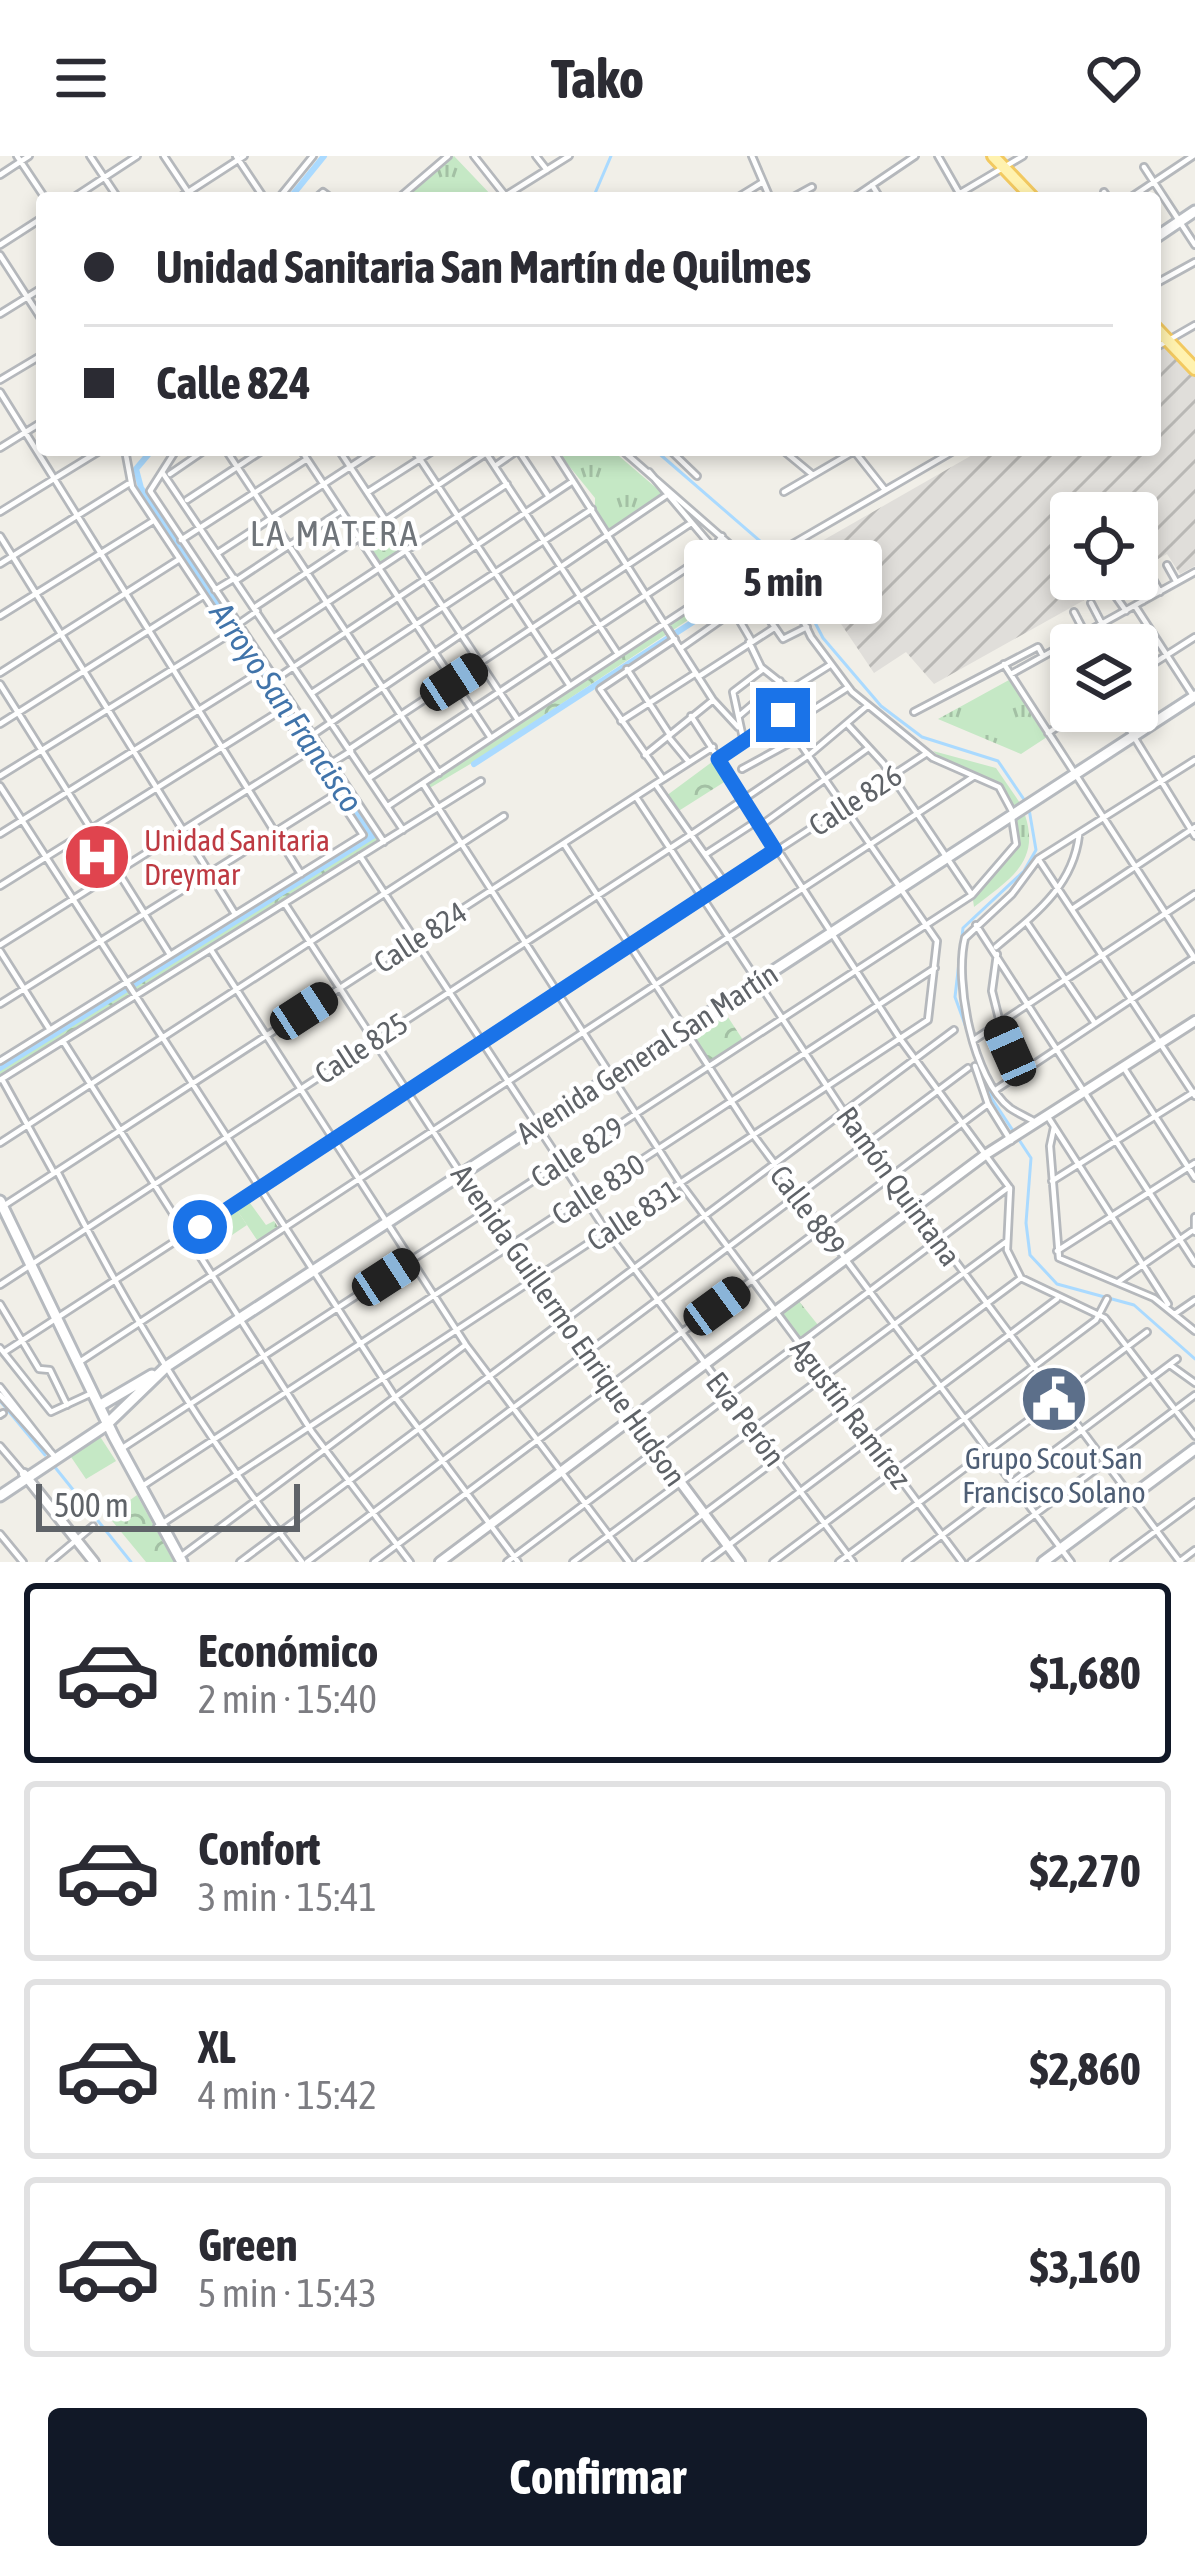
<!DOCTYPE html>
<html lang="es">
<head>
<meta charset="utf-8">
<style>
  body { margin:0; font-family:"Asap Condensed",sans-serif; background:#f2f2f3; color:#2b2b33; height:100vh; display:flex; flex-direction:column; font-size:45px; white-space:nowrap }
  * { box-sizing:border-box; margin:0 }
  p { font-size:39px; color:#7c7c81 }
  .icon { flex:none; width:66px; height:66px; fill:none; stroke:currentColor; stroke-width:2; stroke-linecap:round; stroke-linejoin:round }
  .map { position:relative; height:1406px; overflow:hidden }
  .drawer { display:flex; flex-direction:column; background:#fff; flex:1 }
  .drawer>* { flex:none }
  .hud { position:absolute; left:36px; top:36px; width:1125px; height:264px; border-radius:12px; box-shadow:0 6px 18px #0003; display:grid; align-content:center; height:264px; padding:0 48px; background:#fff }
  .buttons { position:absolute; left:1050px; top:336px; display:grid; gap:24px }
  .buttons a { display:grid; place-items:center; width:108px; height:108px; border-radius:12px; background:#fff; box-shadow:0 6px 18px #0003; font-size:60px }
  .scale { position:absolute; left:36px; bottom:30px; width:264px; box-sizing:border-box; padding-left:12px; border:6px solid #5f6368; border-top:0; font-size:33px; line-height:42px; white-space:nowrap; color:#5f6368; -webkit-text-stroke:9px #fff; paint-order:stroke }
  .end { position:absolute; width:54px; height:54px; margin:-27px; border:15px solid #1a73e8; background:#fff; box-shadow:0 0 0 6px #fff }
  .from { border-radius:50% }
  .bubble { position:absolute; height:84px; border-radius:12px; background:#fff; box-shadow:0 6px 18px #0003; font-size:39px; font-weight:700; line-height:84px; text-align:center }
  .car { position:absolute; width:36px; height:72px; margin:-36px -18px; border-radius:15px; box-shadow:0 0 9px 3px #0007; background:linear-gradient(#222 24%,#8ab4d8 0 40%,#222 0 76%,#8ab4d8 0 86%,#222 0) }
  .hud b { display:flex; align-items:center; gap:42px; height:114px; font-size:45px }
  .hud b+b { border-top:3px solid #e1e1e2 }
  .hud i { width:30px; height:30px; background:#2b2b33 }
  ul { padding:21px 0 0; list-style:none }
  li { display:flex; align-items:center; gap:36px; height:180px; margin:0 24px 18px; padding:0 24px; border:6px solid #e1e1e2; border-radius:12px }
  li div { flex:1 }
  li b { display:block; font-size:45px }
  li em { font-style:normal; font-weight:700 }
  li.current { border-color:#111827 }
  li>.icon { width:108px; height:108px; stroke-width:1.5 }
  .cta { display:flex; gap:24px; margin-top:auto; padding:24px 48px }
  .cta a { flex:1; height:138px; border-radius:12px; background:#111827; color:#fff; font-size:48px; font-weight:700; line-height:138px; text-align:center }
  header { display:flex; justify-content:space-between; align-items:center; height:156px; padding:0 48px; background:#fff; font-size:54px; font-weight:700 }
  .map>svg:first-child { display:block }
  .industrial { fill:url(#industrial-furrows) }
  .grass { fill:url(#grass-tufts) }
  .park { fill:url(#park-crowns) }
  .pitch { fill:#c5e8c5 }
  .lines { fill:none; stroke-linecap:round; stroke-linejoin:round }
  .stream { stroke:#aadaff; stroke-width:3 }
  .canal { stroke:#aadaff; stroke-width:6 }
  .minor-casing { stroke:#b5b8bc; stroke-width:10 }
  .tertiary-casing { stroke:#b5b8bc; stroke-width:14 }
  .secondary-casing { stroke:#b6babf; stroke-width:15 }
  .primary-casing { stroke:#f2c960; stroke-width:16 }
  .minor { stroke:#fff; stroke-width:4.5 }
  .tertiary { stroke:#fff; stroke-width:8 }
  .secondary { stroke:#fff; stroke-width:9 }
  .primary { stroke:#fff2af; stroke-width:10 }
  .route { stroke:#1a73e8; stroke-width:15 }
  .labels { text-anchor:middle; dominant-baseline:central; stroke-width:9; stroke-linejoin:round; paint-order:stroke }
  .street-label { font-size:30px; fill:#5f6368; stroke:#fff }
  .health-label { font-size:30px; fill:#be3a42; stroke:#fff; text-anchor:start }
  .service-label { font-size:30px; fill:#4e5e75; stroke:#fff }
  .water-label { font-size:33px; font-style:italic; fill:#4174aa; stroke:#fff }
  .quarter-label { font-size:36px; letter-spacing:3px; fill:#70757a; stroke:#fff }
</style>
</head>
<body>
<header><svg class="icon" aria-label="menu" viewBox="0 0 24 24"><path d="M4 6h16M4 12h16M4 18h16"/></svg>Tako<svg class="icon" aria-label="heart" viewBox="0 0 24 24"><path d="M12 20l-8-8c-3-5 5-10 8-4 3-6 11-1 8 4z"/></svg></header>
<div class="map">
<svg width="1195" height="1406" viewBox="0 0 1195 1406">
  <defs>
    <pattern id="industrial-furrows" width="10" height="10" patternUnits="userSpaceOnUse" patternTransform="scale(3)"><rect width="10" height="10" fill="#e0deda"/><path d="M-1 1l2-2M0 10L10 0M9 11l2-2" fill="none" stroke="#b9b8b5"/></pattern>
    <pattern id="grass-tufts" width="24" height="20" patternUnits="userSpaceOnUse" patternTransform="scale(3)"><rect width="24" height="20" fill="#c5e8c5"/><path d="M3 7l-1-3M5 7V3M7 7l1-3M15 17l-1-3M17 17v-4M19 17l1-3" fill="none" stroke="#a3c0a4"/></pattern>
    <pattern id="park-crowns" width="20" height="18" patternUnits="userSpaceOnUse" patternTransform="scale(3)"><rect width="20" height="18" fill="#c5e8c5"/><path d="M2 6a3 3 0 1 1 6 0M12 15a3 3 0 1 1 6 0" fill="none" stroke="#a3c0a4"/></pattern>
  </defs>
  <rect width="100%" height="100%" fill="#f1efe8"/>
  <!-- industrial -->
  <path class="industrial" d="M1165 189 1195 213V410L1180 418 1167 398 1137 415V357H1071V423H1122L934 528 906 496 874 517 792 395 804 389 808 393 981 294H1155V195Z"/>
  <!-- grass -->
  <path class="grass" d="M454 0 494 42H401Z
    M556 294H612L661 336 662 343 611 377 595 353V342Z
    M1009 524 1047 581 1021 598 938 563Z
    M933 595 996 612 1020 647 1013 653 999 627 949 609Z
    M1025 659C1041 707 1008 724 974 751L973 744 1019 687 1016 663Z"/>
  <!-- park -->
  <path class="park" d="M385 369 403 395 379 410 362 384Z
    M738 431 472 607 428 633 429 626 722 432Z
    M716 603 729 623 677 656 666 640Z
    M373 674 379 686 0 922V907Z
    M722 852 743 884 709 906 689 874Z
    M258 1036 250 1047 266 1069 274 1065 280 1074 259 1087 235 1051Z
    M798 1144 818 1169 800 1183 780 1158Z
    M137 1339 174 1406H146L108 1360Z"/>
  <!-- pitch -->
  <path class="pitch" d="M235 1051 247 1069 214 1091 202 1072Z
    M99 1279 116 1305 86 1323 69 1298Z"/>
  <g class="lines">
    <!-- stream -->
    <path class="stream" d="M593 42 611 0
      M655 294 783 405 823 482 881 550 922 581 998 605 1025 645
      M1029 653 1036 694 1024 715 963 772 955 841 992 943 1031 1002 1026 1067 1030 1099 1057 1128 1134 1149 1195 1203
      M0 1245 45 1299
      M54 1310 131 1406"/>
    <!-- canal -->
    <path class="canal" d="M290 42 324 0
      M474 608 773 414
      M0 912 373 680 141 332 136 313 152 294"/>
    <defs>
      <path id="minor" d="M17 0 45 42
        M90 0 118 42
        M164 0 192 42
        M236 0 264 42
        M474 0 504 38
        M536 0 547 14
        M752 0 770 42
        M938 0 962 42
        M1144 11 1195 89
        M0 19 29 0
        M872 29 880 42
        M1104 36 1108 42
        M505 40 569 0
        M73 42 137 0
        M179 42 244 0
        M279 42 313 0
        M316 42 323 36 331 42
        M399 42 448 0
        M737 42 763 26
        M792 42 812 31
        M853 42 915 0
        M952 42 1023 0
        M1130 42 1193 0
        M0 89 42 62
        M0 99 42 164
        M1155 128 1195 106
        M0 158 42 132
        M1155 192 1195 169
        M0 224 42 199
        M0 236 301 718
        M0 292 42 266
        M176 294 150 335 384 686
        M226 294 439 617
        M301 294 491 582
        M339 294 518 564
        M414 294 570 530
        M484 294 618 498
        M518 294 549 341
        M553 294 713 544 738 571
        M622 294 759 414
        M670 294 697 320
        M784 295 813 319
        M855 296 885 334
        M495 310 518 294
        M162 316 403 674
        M649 316 741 425
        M170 318 205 294
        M368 336 434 294
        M784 336 856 294
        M187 344 263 294
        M0 356 101 294
        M0 380 235 758
        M181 384 307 303
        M791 389 955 294
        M218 397 376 294
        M0 408 128 328
        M1167 409 1176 425
        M1149 416 1160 436
        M780 420 754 441 783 483 807 471
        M1131 423 1143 445
        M237 424 341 355
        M215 434 235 422
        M1114 438 1126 455
        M1091 447 1102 468
        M1135 450 1194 541
        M255 451 491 294
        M734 455 751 484
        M1074 456 1085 477
        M0 460 153 365
        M237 469 257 455
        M276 480 507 328
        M681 492 754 441
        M1004 508 1195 803
        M627 513 670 579
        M0 517 178 404
        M1011 518 1195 416
        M1137 518 1195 481
        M698 521 774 472
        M274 524 573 325
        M0 528 169 797
        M790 534 830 509
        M312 537 592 353
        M1118 555 1195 680
        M914 556 1038 491 1043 500
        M691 560 901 884 1009 1031
        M739 560 780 525
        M621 565 696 517
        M0 568 203 440
        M848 569 883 607 972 739
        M1048 577 1081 555
        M311 580 667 339
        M670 583 689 606
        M744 587 733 536 762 514
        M351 592 691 367
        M645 599 713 544
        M718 603 787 557H808L847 532
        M330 608 351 595
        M742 613 795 584
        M0 620 228 479
        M369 622 711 396 722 380
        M663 623 713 591
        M423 628 681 1028 962 1406
        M655 628 663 623 600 533 675 483
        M656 629 725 727
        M0 630 395 1241 518 1406
        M636 641 844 956 1180 1406
        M388 650 720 431 770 410 779 414 811 481 852 536 933 602 999 631 1013 657
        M760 670 867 593
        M0 678 255 519
        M564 688 754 980 1071 1406
        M706 698 757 665
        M360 700 607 1076 853 1406
        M1039 704 1195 940
        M0 730 280 555
        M285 748 461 1018
        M1072 753 1195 671
        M1027 767 1094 866
        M976 769 1195 1107
        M0 789 309 595
        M996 791C1034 759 1073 731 1079 679
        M211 794 466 1189 629 1406
        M0 795 50 874
        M997 798 992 835 1000 867
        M0 848 336 638
        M998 869 1020 917
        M974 884 1195 738
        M63 885 312 1276 410 1406
        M0 905 363 679 132 331 125 294
        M975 910 988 948 1011 985
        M1124 912 1195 1022
        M2 923 54 1017
        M0 924 481 625
        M997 933 1192 803
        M1048 961 1168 1148
        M1035 966C1027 961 1017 957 1010 952 973 923 954 826 965 782L1012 738 1038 703 1195 604
        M1054 971 1050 990 1059 1102 1154 1142 1195 1175
        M0 987 504 660
        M57 1015C126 1153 207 1284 302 1406
        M1052 1025 1194 936
        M1010 1032 1007 1094 1021 1122 1105 1162 1195 1280
        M5 1049 655 628
        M1195 1061V1076
        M1057 1095 1195 1007
        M1118 1126 1192 1075
        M0 1129 692 678 809 599 867 550
        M0 1148 39 1213 50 1214 67 1249
        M1176 1157 1195 1144
        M0 1192 51 1256 92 1237
        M6 1195 927 597
        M81 1205 973 621
        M1170 1209 1195 1227
        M0 1231 49 1294
        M0 1239 56 1302
        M0 1259 3 1257
        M0 1290 23 1317
        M121 1293 972 739 1016 688 1012 662
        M141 1331 935 812
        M157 1371 928 864 937 785 797 583 790 534 761 511 749 486
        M0 1378 23 1406
        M180 1401 464 1190
        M50 1406 93 1370
        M240 1406 954 874
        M307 1406 968 912
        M374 1406 988 948
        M507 1406 1009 1031
        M573 1406 1007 1085
        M639 1406 1021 1122
        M706 1406 1057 1143
        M773 1406 1096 1164 1107 1143
        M839 1406 1147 1176
        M906 1406 1177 1203
        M971 1406 1195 1239
        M1114 1406 1195 1346
        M1179 1406 1195 1394"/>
      <path id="tertiary" d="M461 1018 535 1131 740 1406
        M24 1318 94 1406
        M440 1406 985 999 1195 865"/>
      <path id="secondary" d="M1155 82 1195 55
        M0 1045 114 1281 182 1406
        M99 1250 152 1219
        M0 1340 105 1270 167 1210 1195 540
        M1043 1406 1195 1293"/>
      <path id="primary" d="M993 0 1033 42
        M1155 171 1195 213"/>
    </defs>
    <!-- minor casing -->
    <use href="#minor" class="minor-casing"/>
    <!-- tertiary casing -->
    <use href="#tertiary" class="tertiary-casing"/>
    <!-- secondary casing -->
    <use href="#secondary" class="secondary-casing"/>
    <!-- primary casing -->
    <use href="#primary" class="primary-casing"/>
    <!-- minor -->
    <use href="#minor" class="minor"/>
    <!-- tertiary -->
    <use href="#tertiary" class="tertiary"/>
    <!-- secondary -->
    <use href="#secondary" class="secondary"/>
    <!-- primary -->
    <use href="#primary" class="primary"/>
  </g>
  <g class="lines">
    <!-- route -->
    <path class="route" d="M200 1071 775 694 718 603 783 559"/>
  </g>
  <!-- icons -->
  <defs>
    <symbol id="hospital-disc" viewBox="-11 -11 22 22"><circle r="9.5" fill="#e0444e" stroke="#fff"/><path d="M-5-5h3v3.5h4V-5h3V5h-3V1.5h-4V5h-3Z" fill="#fff"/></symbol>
    <symbol id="civic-disc" viewBox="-11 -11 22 22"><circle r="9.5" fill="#5c6f8a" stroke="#fff"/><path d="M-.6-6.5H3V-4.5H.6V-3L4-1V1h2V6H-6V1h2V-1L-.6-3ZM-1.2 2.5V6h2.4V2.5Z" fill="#fff"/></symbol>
  </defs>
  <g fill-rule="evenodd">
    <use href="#hospital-disc" x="59" y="663" width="76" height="76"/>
    <use href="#civic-disc" x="1016" y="1205" width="76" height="76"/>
  </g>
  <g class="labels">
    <!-- street labels -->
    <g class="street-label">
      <text transform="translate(855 644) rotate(-33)">Calle 826</text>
      <text transform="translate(420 781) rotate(-33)">Calle 824</text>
      <text transform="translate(361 892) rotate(-33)">Calle 825</text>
      <text transform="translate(647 897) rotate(-33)">Avenida General San Martín</text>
      <text transform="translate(577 996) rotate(-33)">Calle 829</text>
      <text transform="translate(899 1030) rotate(54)">Ramón Quintana</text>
      <text transform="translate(598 1033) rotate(-33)">Calle 830</text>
      <text transform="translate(808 1054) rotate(53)">Calle 889</text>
      <text transform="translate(633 1059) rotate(-33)">Calle 831</text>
      <text transform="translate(569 1169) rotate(55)">Avenida Guillermo Enrique Hudson</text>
      <text transform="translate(851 1257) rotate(53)">Agustín Ramírez</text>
      <text transform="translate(746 1263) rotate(53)">Eva Perón</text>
    </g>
    <!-- health labels -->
    <g class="health-label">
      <text x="144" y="684">Unidad Sanitaria<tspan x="144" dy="34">Dreymar</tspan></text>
    </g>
    <!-- service labels -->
    <g class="service-label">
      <text x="1054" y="1302">Grupo Scout San<tspan x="1054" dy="34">Francisco Solano</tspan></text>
    </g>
    <!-- water labels -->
    <g class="water-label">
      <text transform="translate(287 551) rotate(56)">Arroyo San Francisco</text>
    </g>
    <!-- quarter labels -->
    <g class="quarter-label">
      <text x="335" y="377">LA MATERA</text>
    </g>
  </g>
</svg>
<div class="buttons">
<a><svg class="icon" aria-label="locate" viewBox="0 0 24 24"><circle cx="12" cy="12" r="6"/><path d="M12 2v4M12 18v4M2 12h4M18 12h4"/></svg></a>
<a><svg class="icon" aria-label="layers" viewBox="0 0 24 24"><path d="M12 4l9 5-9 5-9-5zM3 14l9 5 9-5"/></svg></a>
</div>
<div class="scale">500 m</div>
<i class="end from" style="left:200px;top:1071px"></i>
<i class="end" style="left:783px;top:559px"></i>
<div class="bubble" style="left:684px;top:384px;width:198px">5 min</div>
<i class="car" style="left:454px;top:526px;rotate:57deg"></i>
<i class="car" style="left:304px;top:855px;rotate:57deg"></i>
<i class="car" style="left:1010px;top:895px;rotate:336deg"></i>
<i class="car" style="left:386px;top:1121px;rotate:57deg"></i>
<i class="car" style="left:717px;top:1150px;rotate:54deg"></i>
<div class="hud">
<b><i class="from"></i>Unidad Sanitaria San Martín de Quilmes</b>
<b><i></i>Calle 824</b>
</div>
</div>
<section class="drawer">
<ul>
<li class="current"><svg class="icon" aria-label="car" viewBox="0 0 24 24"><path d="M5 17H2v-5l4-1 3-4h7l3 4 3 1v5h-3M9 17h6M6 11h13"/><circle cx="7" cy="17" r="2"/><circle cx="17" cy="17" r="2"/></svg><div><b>Económico</b><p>2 min · 15:40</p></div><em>$1,680</em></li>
<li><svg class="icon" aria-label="car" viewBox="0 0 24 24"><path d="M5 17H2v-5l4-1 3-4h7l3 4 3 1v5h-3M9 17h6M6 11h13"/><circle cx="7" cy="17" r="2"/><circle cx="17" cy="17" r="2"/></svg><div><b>Confort</b><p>3 min · 15:41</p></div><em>$2,270</em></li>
<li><svg class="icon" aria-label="car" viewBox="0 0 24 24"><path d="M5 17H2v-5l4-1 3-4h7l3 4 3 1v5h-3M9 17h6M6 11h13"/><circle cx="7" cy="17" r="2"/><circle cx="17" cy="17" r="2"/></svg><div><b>XL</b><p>4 min · 15:42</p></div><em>$2,860</em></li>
<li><svg class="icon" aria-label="car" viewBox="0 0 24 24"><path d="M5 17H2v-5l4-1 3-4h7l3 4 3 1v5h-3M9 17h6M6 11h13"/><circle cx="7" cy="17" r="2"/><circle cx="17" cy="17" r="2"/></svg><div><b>Green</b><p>5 min · 15:43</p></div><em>$3,160</em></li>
</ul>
<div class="cta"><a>Confirmar</a></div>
</section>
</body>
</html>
